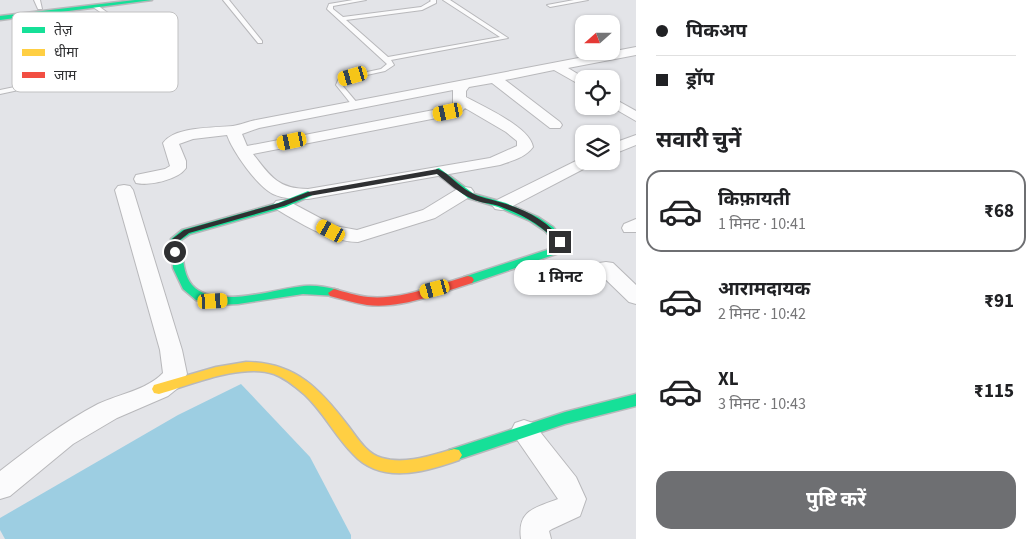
<!DOCTYPE html>
<html lang="hi">
<head>
<meta charset="utf-8">
<style>
  body { margin:0; font-family:"Source Sans 3","Noto Sans Devanagari",sans-serif; background:#f2f2f2; color:#202124; height:100vh; display:flex; flex-direction:column; font-size:19px; white-space:nowrap }
  * { box-sizing:border-box; margin:0 }
  p { font-size:16px; color:#757577 }
  .icon { flex:none; width:28px; height:28px; fill:none; stroke:currentColor; stroke-width:2; stroke-linecap:round; stroke-linejoin:round }
  .map { position:relative; flex:1; overflow:hidden }
  .details { display:flex; flex-direction:column; background:#fff; width:400px }
  .details>* { flex:none }
  .banner { display:grid; align-content:center; height:110px; padding:0 20px; background:#fff }
  .needle { width:32px; rotate:249deg }
  .controls { position:absolute; left:575px; top:15px; display:grid; gap:10px }
  .controls a { display:grid; place-items:center; width:45px; height:45px; border-radius:10px; background:#fff; box-shadow:0 1px 4px #0004; font-size:25px }
  .end { position:absolute; width:22px; height:22px; margin:-11px; border:6px solid #2f3032; background:#fff; box-shadow:0 0 0 2px #fff }
  .from { border-radius:50% }
  .bubble { position:absolute; height:35px; border-radius:15px; background:#fff; box-shadow:0 1px 4px #0004; font-size:16px; font-weight:700; line-height:35px; text-align:center }
  .car { position:absolute; width:15px; height:30px; margin:-15px -8px; border-radius:6px; box-shadow:0 0 4px 1px #0007; background:linear-gradient(#f5c518 24%,#345 0 40%,#f5c518 0 76%,#345 0 86%,#f5c518 0) }
  .banner b { display:flex; align-items:center; gap:18px; height:48px; font-size:19px }
  .banner b+b { border-top:1px solid #e0e0e0 }
  .banner i { width:12px; height:12px; background:#202124 }
  ul { padding:0; list-style:none }
  li { display:flex; align-items:center; gap:15px; height:82px; margin:0 10px 8px; padding:0 10px; border:2px solid transparent; border-radius:15px }
  li div { flex:1 }
  li b { display:block; font-size:19px }
  li em { font-style:normal; font-weight:700 }
  li.selected { border-color:#6e6f72 }
  li>.icon { width:45px; height:45px; stroke-width:1.5 }
  h2 { padding:0 20px; font-size:22px; line-height:60px }
  .button { display:flex; gap:10px; margin-top:auto; padding:10px 20px }
  .button a { flex:1; height:58px; border-radius:15px; background:#6e6f72; color:#fff; font-size:20px; font-weight:700; line-height:58px; text-align:center }
  main { display:flex; flex:1; min-height:0 }
  .map>svg:first-child { display:block }
  .water { fill:#9dcee2 }
  .lines { fill:none; stroke-linecap:round; stroke-linejoin:round }
  .lane-casing { stroke:#b8b8bb; stroke-width:2 }
  .street-casing { stroke:#b8b8bb; stroke-width:2 }
  .fast-casing { stroke:#b8b8bb; stroke-width:3 }
  .slow-casing { stroke:#b8b8bb; stroke-width:3 }
  .jam-casing { stroke:#b8b8bb; stroke-width:3 }
  .lane { fill:#fbfbfc; fill-rule:evenodd }
  .street { fill:#fbfbfc; fill-rule:evenodd }
  .fast { fill:#16e098; fill-rule:evenodd }
  .slow { fill:#ffcf43; fill-rule:evenodd }
  .jam { fill:#f24e42; fill-rule:evenodd }
  .route { fill:#2f3032 }
  .key { fill:#fff; stroke:#c1c1c2; stroke-width:1 }
  .key-label { font-size:14px; fill:#2f3032 }
</style>
</head>
<body>
<main>
<div class="map">
<svg width="636" height="539" viewBox="0 0 636 539">
  <rect width="100%" height="100%" fill="#e3e4e8"/>
  <!-- water -->
  <path class="water" d="M241 384 310 457 351 535V539H5L0 530V518L178 415Z"/>
  <g class="lines">
    <defs>
      <path id="lane" d="M34 0H40L42 9H38Z
        M223 0H229L262 41V43H258Z
        M353 0H366L333 6V9L343 17 421 7 431 1 430 0H436V3L422 10 346 20 388 57 500 37 443 0H450L508 38 391 60 394 65 385 71 344 80 342 85 358 104 354 106 352 105 336 85 339 78 381 69 387 64 327 9 329 4Z
        M574 0H588L550 7 547 5Z
        M93 5H97L108 13 124 60 132 73 131 74H127L118 60 103 14 93 7Z
        M82 73 85 75 84 76 0 94V90Z"/>
      <path id="street" d="M636 47V55L568 68 586 79H584V87L554 70 505 80 560 122 562 125 560 128H550L492 83 469 87 466 91V97C484 107 530 127 533 147 525 158 511 161 500 165L308 199C296 199 284 199 273 194 257 186 233 152 227 135L193 139 179 144 186 161V168C178 180 149 186 136 183L134 179 136 175 165 169 170 166 163 143C175 126 214 128 233 126 241 125 249 121 256 120ZM453 90V104L444 108 247 146 242 134 259 128ZM465 108 506 132 517 141V146L490 158 308 189C278 189 270 176 253 154L447 116 461 112Z
        M611 97 636 111V121L610 106H611Z
        M636 135V145L611 155V144Z
        M584 157V161H595L593 164 507 209 501 210 495 209 492 205 495 201Z
        M124 185 130 186 133 190 182 350 187 374 178 388 168 396 117 418 73 444 10 496 0 499V471C32 446 62 423 98 404 119 394 147 390 163 373L160 350 115 190 118 186Z
        M465 187 471 188 474 192 471 196 435 218 358 242C327 241 302 224 276 209L273 205 276 201 282 200 288 201 335 226 357 230 423 210 459 188Z
        M636 219V232H624L622 228 624 224Z
        M606 262 613 263 636 285V304L629 302 599 273 596 268 599 263Z
        M524 420 533 423 576 477 586 499 580 516 552 529 549 531 551 539H521C517 510 535 508 558 499L511 431 515 423Z"/>
      <path id="fast" d="M135 0H152L0 20V16Z
        M439 168 474 194 506 203 538 217 553 227 565 242 562 252 472 283H464L462 280 464 277 553 248 555 242 545 231 530 221 498 207 468 198 436 173V169Z
        M308 191 313 194 311 196 286 207 190 234 181 240C183 254 182 273 192 285 214 310 274 289 304 286 315 285 327 287 338 290L340 293 338 296 303 294 238 304 218 305 196 300 183 289 173 268 171 239 182 230 278 203Z
        M636 394V406L565 424 454 461 449 460 446 455 449 450 565 412Z"/>
      <path id="slow" d="M246 362C296 362 321 390 349 427 358 439 367 454 382 458 405 465 432 455 454 449L459 450 462 455 459 460C425 472 381 485 353 454 335 436 324 413 305 395 296 387 285 378 274 374 241 363 191 385 159 394L154 393 152 389 154 385 216 367Z"/>
      <path id="jam" d="M468 276 472 277 474 280 472 283C439 293 402 309 367 305 355 303 342 299 330 296L328 293 334 289C345 292 357 296 368 297 403 300 436 285 468 276Z"/>
    </defs>
    <!-- lane casing -->
    <use href="#lane" class="lane-casing"/>
    <!-- street casing -->
    <use href="#street" class="street-casing"/>
    <!-- fast casing -->
    <use href="#fast" class="fast-casing"/>
    <!-- slow casing -->
    <use href="#slow" class="slow-casing"/>
    <!-- jam casing -->
    <use href="#jam" class="jam-casing"/>
    <!-- lane -->
    <use href="#lane" class="lane"/>
    <!-- street -->
    <use href="#street" class="street"/>
    <!-- fast -->
    <use href="#fast" class="fast"/>
    <!-- slow -->
    <use href="#slow" class="slow"/>
    <!-- jam -->
    <use href="#jam" class="jam"/>
  </g>
  <!-- route -->
  <path class="route" d="M438 169C450 174 458 186 470 192 480 198 491 199 503 203 526 210 550 222 563 242L557 244C544 225 520 214 499 206 490 203 480 203 472 199 459 193 448 183 437 174L309 196 284 206 189 233 180 240 178 254 171 252 172 239 184 230 279 203 308 192Z"/>
  <!-- legend -->
  <rect x="12" y="12" width="166" height="80" rx="8" class="key"/>
  <rect x="22" y="27" width="23" height="6" fill="#16e098"/>
  <rect x="22" y="49" width="23" height="7" fill="#ffcf43"/>
  <rect x="22" y="72" width="23" height="6" fill="#f24e42"/>
  <g class="key-label">
    <text x="54" y="35">तेज़</text>
    <text x="54" y="57">धीमा</text>
    <text x="54" y="80">जाम</text>
  </g>
</svg>
<div class="controls">
<a><svg class="needle" viewBox="-14 -14 28 28"><path d="M0-13l5 13h-10z" fill="#e53935"/><path d="M0 13l5-13h-10z" fill="#757577"/></svg></a>
<a><svg class="icon" aria-label="locate" viewBox="0 0 24 24"><circle cx="12" cy="12" r="6"/><path d="M12 2v4M12 18v4M2 12h4M18 12h4"/></svg></a>
<a><svg class="icon" aria-label="layers" viewBox="0 0 24 24"><path d="M12 4l9 5-9 5-9-5zM3 14l9 5 9-5"/></svg></a>
</div>
<i class="end from" style="left:175px;top:252px"></i>
<i class="end" style="left:560px;top:242px"></i>
<div class="bubble" style="left:514px;top:260px;width:92px">1 मिनट</div>
<i class="car" style="left:353px;top:76px;rotate:254deg"></i>
<i class="car" style="left:448px;top:112px;rotate:258deg"></i>
<i class="car" style="left:292px;top:141px;rotate:258deg"></i>
<i class="car" style="left:331px;top:231px;rotate:298deg"></i>
<i class="car" style="left:435px;top:289px;rotate:255deg"></i>
<i class="car" style="left:213px;top:301px;rotate:87deg"></i>
</div>
<section class="details">
<div class="banner">
<b><i class="from"></i>पिकअप</b>
<b><i></i>ड्रॉप</b>
</div>
<h2>सवारी चुनें</h2>
<ul>
<li class="selected"><svg class="icon" aria-label="car" viewBox="0 0 24 24"><path d="M5 17H2v-5l4-1 3-4h7l3 4 3 1v5h-3M9 17h6M6 11h13"/><circle cx="7" cy="17" r="2"/><circle cx="17" cy="17" r="2"/></svg><div><b>किफ़ायती</b><p>1 मिनट · 10:41</p></div><em>₹68</em></li>
<li><svg class="icon" aria-label="car" viewBox="0 0 24 24"><path d="M5 17H2v-5l4-1 3-4h7l3 4 3 1v5h-3M9 17h6M6 11h13"/><circle cx="7" cy="17" r="2"/><circle cx="17" cy="17" r="2"/></svg><div><b>आरामदायक</b><p>2 मिनट · 10:42</p></div><em>₹91</em></li>
<li><svg class="icon" aria-label="car" viewBox="0 0 24 24"><path d="M5 17H2v-5l4-1 3-4h7l3 4 3 1v5h-3M9 17h6M6 11h13"/><circle cx="7" cy="17" r="2"/><circle cx="17" cy="17" r="2"/></svg><div><b>XL</b><p>3 मिनट · 10:43</p></div><em>₹115</em></li>
</ul>
<div class="button"><a>पुष्टि करें</a></div>
</section>
</main>
</body>
</html>
